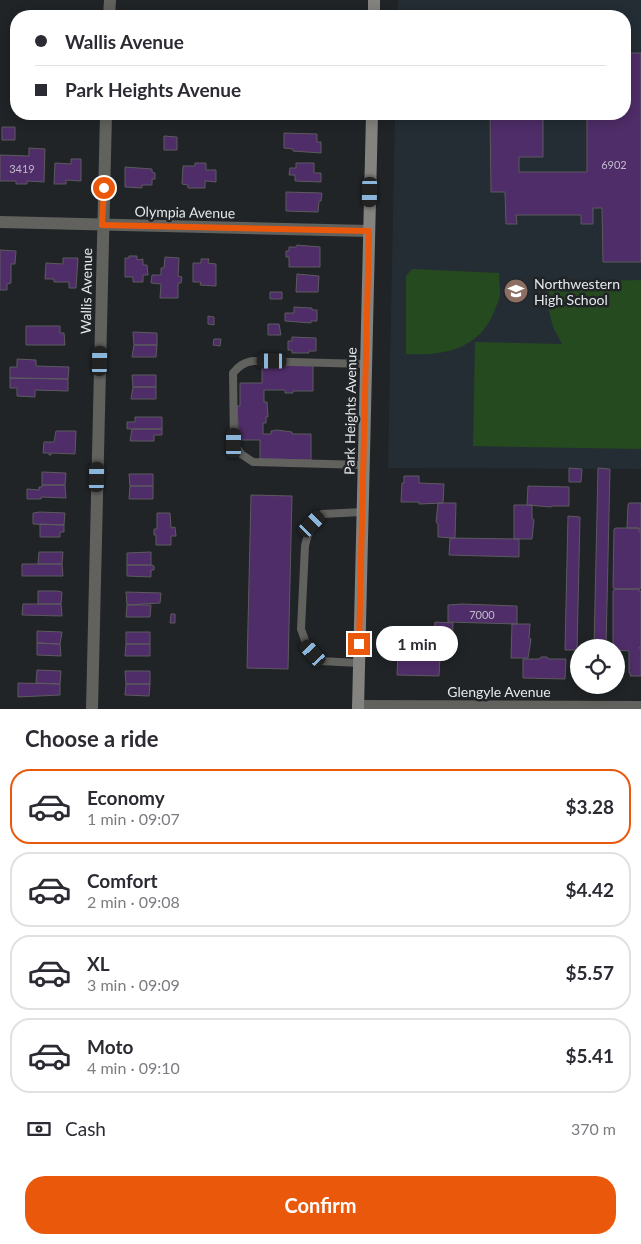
<!DOCTYPE html>
<html lang="en">
<head>
<meta charset="utf-8">
<style>
  body { margin:0; font-family:Lato,sans-serif; background:#f7f7f7; color:#2b2b33; height:100vh; display:flex; flex-direction:column; font-size:19px; white-space:nowrap }
  * { box-sizing:border-box; margin:0 }
  p { font-size:16px; color:#7c7c81 }
  .icon { flex:none; width:28px; height:28px; fill:none; stroke:currentColor; stroke-width:2; stroke-linecap:round; stroke-linejoin:round }
  .map { position:relative; height:709px; overflow:hidden }
  .drawer { display:flex; flex-direction:column; background:#fff; flex:1 }
  .drawer>* { flex:none }
  .top-card { position:absolute; left:10px; top:10px; width:621px; height:110px; border-radius:20px; box-shadow:0 2px 12px #0003; display:grid; align-content:center; height:110px; padding:0 25px; background:#fff }
  .tools { position:absolute; left:570px; top:639px; display:grid; gap:10px }
  .tools a { display:grid; place-items:center; width:55px; height:55px; border-radius:50%; background:#fff; box-shadow:0 2px 12px #0003; font-size:25px }
  .end { position:absolute; width:22px; height:22px; margin:-11px; border:6px solid #ea580c; background:#fff; box-shadow:0 0 0 2px #fff }
  .from { border-radius:50% }
  .bubble { position:absolute; height:35px; border-radius:18px; background:#fff; box-shadow:0 2px 12px #0003; font-size:16px; font-weight:700; line-height:35px; text-align:center }
  .car { position:absolute; width:15px; height:30px; margin:-15px -8px; border-radius:6px; box-shadow:0 0 4px 1px #0007; background:linear-gradient(#222 24%,#8ab4d8 0 40%,#222 0 76%,#8ab4d8 0 86%,#222 0) }
  .top-card b { display:flex; align-items:center; gap:18px; height:48px; font-size:19px }
  .top-card b+b { border-top:1px solid #e1e1e2 }
  .top-card i { width:12px; height:12px; background:#2b2b33 }
  ul { padding:0; list-style:none }
  li { display:flex; align-items:center; gap:15px; height:75px; margin:0 10px 8px; padding:0 15px; border:2px solid #e1e1e2; border-radius:20px }
  li div { flex:1 }
  li b { display:block; font-size:19px }
  li em { font-style:normal; font-weight:700 }
  li.active { border-color:#ea580c }
  li>.icon { width:45px; height:45px; stroke-width:1.5 }
  h2 { padding:0 25px; font-size:22px; line-height:60px }
  .pay { display:flex; align-items:center; gap:12px; height:55px; padding:0 25px; font-size:19px }
  .pay p { margin-inline-start:auto }
  .cta { display:flex; gap:10px; margin-top:auto; padding:10px 25px }
  .cta a { flex:1; height:58px; border-radius:20px; background:#ea580c; color:#fff; font-size:20px; font-weight:700; line-height:58px; text-align:center }
  .map>svg:first-child { display:block }
  .built { fill:#242d34 }
  .green { fill:#264a1f }
  .building { fill:#4f2d68; stroke:#5d5a5f }
  .lines { fill:none; stroke-linecap:round; stroke-linejoin:round }
  .lane { stroke:#61615e; stroke-width:8 }
  .street { stroke:#61615e; stroke-width:12 }
  .secondary { stroke:#84837f; stroke-width:12 }
  .route { stroke:#ea580c; stroke-width:6 }
  .labels { text-anchor:middle; dominant-baseline:central; stroke-width:5; stroke-linejoin:round; paint-order:stroke }
  .number-label { font-size:11px; fill:#c0b9ca }
  .street-label { font-size:14px; fill:#e5e8ea; stroke:#202427 }
  .poi-label { font-size:14px; fill:#e5e8ea; stroke:#202427; text-anchor:start }
</style>
</head>
<body>
<div class="map">
<svg width="641" height="709" viewBox="0 0 641 709">
  <rect width="100%" height="100%" fill="#202427"/>
  <!-- built -->
  <path class="built" d="M398 0H641V469L388 468 395 114H625V16H397Z"/>
  <!-- green -->
  <path class="green" d="M412 269 499 273C499 280 500 287 500 293 500 299 496 306 494 312 479 350 442 356 406 354V276Z
    M641 280V449L473 446 475 342 562 344 553 327 547 303 549 282Z"/>
  <!-- building -->
  <path class="building" d="M303 13H329V16H303Z
    M625 53H641V262H603L602 208H593V224H581V215H516L517 224H506L505 192H491L490 114H543V157H519V172H587V114H625Z
    M2 127H15V140H2Z
    M284 133 317 134V142H321V153L293 151V149L284 148Z
    M164 136 177 137V150H164Z
    M29 148 45 149 44 182 27 181V184H16V181H0V155L29 156Z
    M71 159H81V181L66 180V184H54L55 163 71 164Z
    M195 163H206V170H216V182L205 181V188H188V185L182 184 183 166H195Z
    M296 163H314V173H321V182L295 181V175H289L290 168H296Z
    M125 167 152 169V172L155 173V179H152V185H142V188L125 187Z
    M286 192 322 193 321 201H319L318 212 286 211Z
    M297 245 320 247V267H289V257H286V251H289V247H296Z
    M0 250 16 251 15 264H11V283L7 284V290H0Z
    M129 256H137V260L143 259V265H147L148 275H143V282H133V277H125V258H129Z
    M165 257 179 258 178 276 182 277 181 283H178V298H160L161 284 151 283 152 275H161V268H164Z
    M63 258H78L76 288H69V282H54V279H45L46 263 63 264Z
    M201 259H209L208 263 216 264V286L200 285 201 282H193V263H201Z
    M297 274 319 276 318 292H296Z
    M270 292H282V299H270Z
    M294 307 312 308V310H317V321H311V323L285 321V313H294Z
    M208 316 214 317V325L208 324Z
    M268 324H279L281 335H268Z
    M26 326H60V333H64L65 345H26Z
    M133 332 157 333V345H134Z
    M292 337 316 338V351H309V353H292V350H288V341H292Z
    M214 339H221L220 346 213 345Z
    M134 345H157L156 357H132Z
    M17 359 36 360V366L69 367 68 379 10 378V367H17Z
    M262 365H313V391H293V393H285V390H264V402H267L268 417H266V423H263V434H271V431L277 430 292 432V434H311V460L260 459V440H239L237 406H240V383H262Z
    M132 375H156V387H133Z
    M10 378 68 379V391L35 390V397L17 396V388H10Z
    M133 387H156V399H131Z
    M135 417H162V429H127V422H135Z
    M132 429H162V435H154V441H130Z
    M56 431H76L75 454 51 453V455H49V453H43L44 442H54Z
    M569 468 582 469 581 482H569Z
    M598 468 610 469 606 648H594Z
    M42 472 66 473 65 485H42Z
    M129 474H153V486H130Z
    M404 476H419V483L444 484 443 503 419 504V502H401L402 483H404Z
    M42 485H65L66 498 41 497V499H27V489L39 490V487H42Z
    M130 486H153V499H129Z
    M528 486 569 487V506H552L551 507 527 505Z
    M251 495 292 496 288 669 247 668Z
    M438 503H456L455 538 438 537V524L436 522Z
    M629 503H641V531L639 528H627L628 505Z
    M514 505H532V518L534 520 532 539H514Z
    M40 512 65 513 64 525 33 524V513Z
    M157 513H170L171 528 175 527 176 536H171V545H156V535H154V529H157Z
    M568 516 580 517 577 650H565Z
    M40 524 64 525V532H60V537H40Z
    M616 528H639V532H641V588L639 589H615L613 588 614 529Z
    M450 538 519 539V557L449 555Z
    M39 552H63L62 564H38Z
    M151 552V565H127V553Z
    M22 564H62L63 576H22Z
    M127 565H151L154 566V570H151V577L127 576Z
    M615 589H639V591H641V647L639 648H641V676H630L631 674 629 673V651L616 650V648H613V591Z
    M57 591 62 592 61 604H38V591Z
    M126 592 161 593 160 603 127 605Z
    M23 604H61L62 616 22 615Z
    M462 604 517 606V624L448 622V605Z
    M127 605H151L150 617H126Z
    M171 614H175V623H170Z
    M435 622 453 623 452 657 434 656 435 643 433 642Z
    M512 624H530L529 638 531 639 528 658H511Z
    M37 631 62 632 60 644 37 643Z
    M126 632H150V644H126Z
    M37 643 60 644 61 656 37 655Z
    M126 644H150V656H125Z
    M416 654 440 657 439 676 397 675 398 655 414 656Z
    M541 657H547L548 659H566L565 679 523 678V659H540Z
    M37 670 61 671 60 684 36 683Z
    M125 671H150V684H126Z
    M18 683 60 684V695L18 697Z
    M126 684H150L149 696 125 695Z"/>
  <g class="lines">
    <!-- lane -->
    <path class="lane" d="M364 465 253 462 241 454 234 443 233 373C239 366 244 362 254 361L366 364
      M359 663 320 661 307 646 301 629 305 546C308 532 312 524 322 514L362 512"/>
    <!-- street -->
    <path class="street" d="M109 16 110 0
      M0 222 369 231
      M358 706 641 707
      M92 709 106 114"/>
    <!-- secondary -->
    <path class="secondary" d="M374 16V0
      M358 709 372 114"/>
  </g>
  <g class="lines">
    <!-- route -->
    <path class="route" d="M104 188 102 225 369 231 359 644"/>
  </g>
  <!-- icons -->
  <defs>
    <symbol id="school-disc" viewBox="-11 -11 22 22"><circle r="9.5" fill="#8d6e63" stroke="#202427"/><path d="M0-5L7-2L0 1L-7-2ZM-4 1L0 2.5L4 1V4Q0 6-4 4Z" fill="#fff"/></symbol>
  </defs>
  <g fill-rule="evenodd">
    <use href="#school-disc" x="502" y="277" width="28" height="28"/>
  </g>
  <g class="labels">
    <!-- number labels -->
    <g class="number-label">
      <text x="614" y="164">6902</text>
      <text x="22" y="168">3419</text>
      <text x="482" y="614">7000</text>
    </g>
    <!-- street labels -->
    <g class="street-label">
      <text transform="translate(185 212) rotate(1)">Olympia Avenue</text>
      <text transform="translate(86 291) rotate(-89)">Wallis Avenue</text>
      <text transform="translate(350 411) rotate(-89)">Park Heights Avenue</text>
      <text x="499" y="691">Glengyle Avenue</text>
    </g>
    <!-- poi labels -->
    <g class="poi-label">
      <text x="534" y="283">Northwestern<tspan x="534" dy="16">High School</tspan></text>
    </g>
  </g>
</svg>
<div class="tools">
<a><svg class="icon" aria-label="locate" viewBox="0 0 24 24"><circle cx="12" cy="12" r="6"/><path d="M12 2v4M12 18v4M2 12h4M18 12h4"/></svg></a>
</div>
<i class="end from" style="left:104px;top:188px"></i>
<i class="end" style="left:359px;top:644px"></i>
<div class="bubble" style="left:376px;top:626px;width:82px">1 min</div>
<i class="car" style="left:370px;top:192px;rotate:181deg"></i>
<i class="car" style="left:100px;top:361px;rotate:1deg"></i>
<i class="car" style="left:272px;top:361px;rotate:270deg"></i>
<i class="car" style="left:234px;top:443px;rotate:0deg"></i>
<i class="car" style="left:97px;top:477px;rotate:1deg"></i>
<i class="car" style="left:312px;top:524px;rotate:44deg"></i>
<i class="car" style="left:313px;top:653px;rotate:318deg"></i>
<div class="top-card">
<b><i class="from"></i>Wallis Avenue</b>
<b><i></i>Park Heights Avenue</b>
</div>
</div>
<section class="drawer">
<h2>Choose a ride</h2>
<ul>
<li class="active"><svg class="icon" aria-label="car" viewBox="0 0 24 24"><path d="M5 17H2v-5l4-1 3-4h7l3 4 3 1v5h-3M9 17h6M6 11h13"/><circle cx="7" cy="17" r="2"/><circle cx="17" cy="17" r="2"/></svg><div><b>Economy</b><p>1 min · 09:07</p></div><em>$3.28</em></li>
<li><svg class="icon" aria-label="car" viewBox="0 0 24 24"><path d="M5 17H2v-5l4-1 3-4h7l3 4 3 1v5h-3M9 17h6M6 11h13"/><circle cx="7" cy="17" r="2"/><circle cx="17" cy="17" r="2"/></svg><div><b>Comfort</b><p>2 min · 09:08</p></div><em>$4.42</em></li>
<li><svg class="icon" aria-label="car" viewBox="0 0 24 24"><path d="M5 17H2v-5l4-1 3-4h7l3 4 3 1v5h-3M9 17h6M6 11h13"/><circle cx="7" cy="17" r="2"/><circle cx="17" cy="17" r="2"/></svg><div><b>XL</b><p>3 min · 09:09</p></div><em>$5.57</em></li>
<li><svg class="icon" aria-label="car" viewBox="0 0 24 24"><path d="M5 17H2v-5l4-1 3-4h7l3 4 3 1v5h-3M9 17h6M6 11h13"/><circle cx="7" cy="17" r="2"/><circle cx="17" cy="17" r="2"/></svg><div><b>Moto</b><p>4 min · 09:10</p></div><em>$5.41</em></li>
</ul>
<div class="pay"><svg class="icon" aria-label="cash" viewBox="0 0 24 24"><path d="M3 7h18v10H3z"/><circle cx="12" cy="12" r="2"/></svg>Cash<p>370 m</p></div>
<div class="cta"><a>Confirm</a></div>
</section>
</body>
</html>
